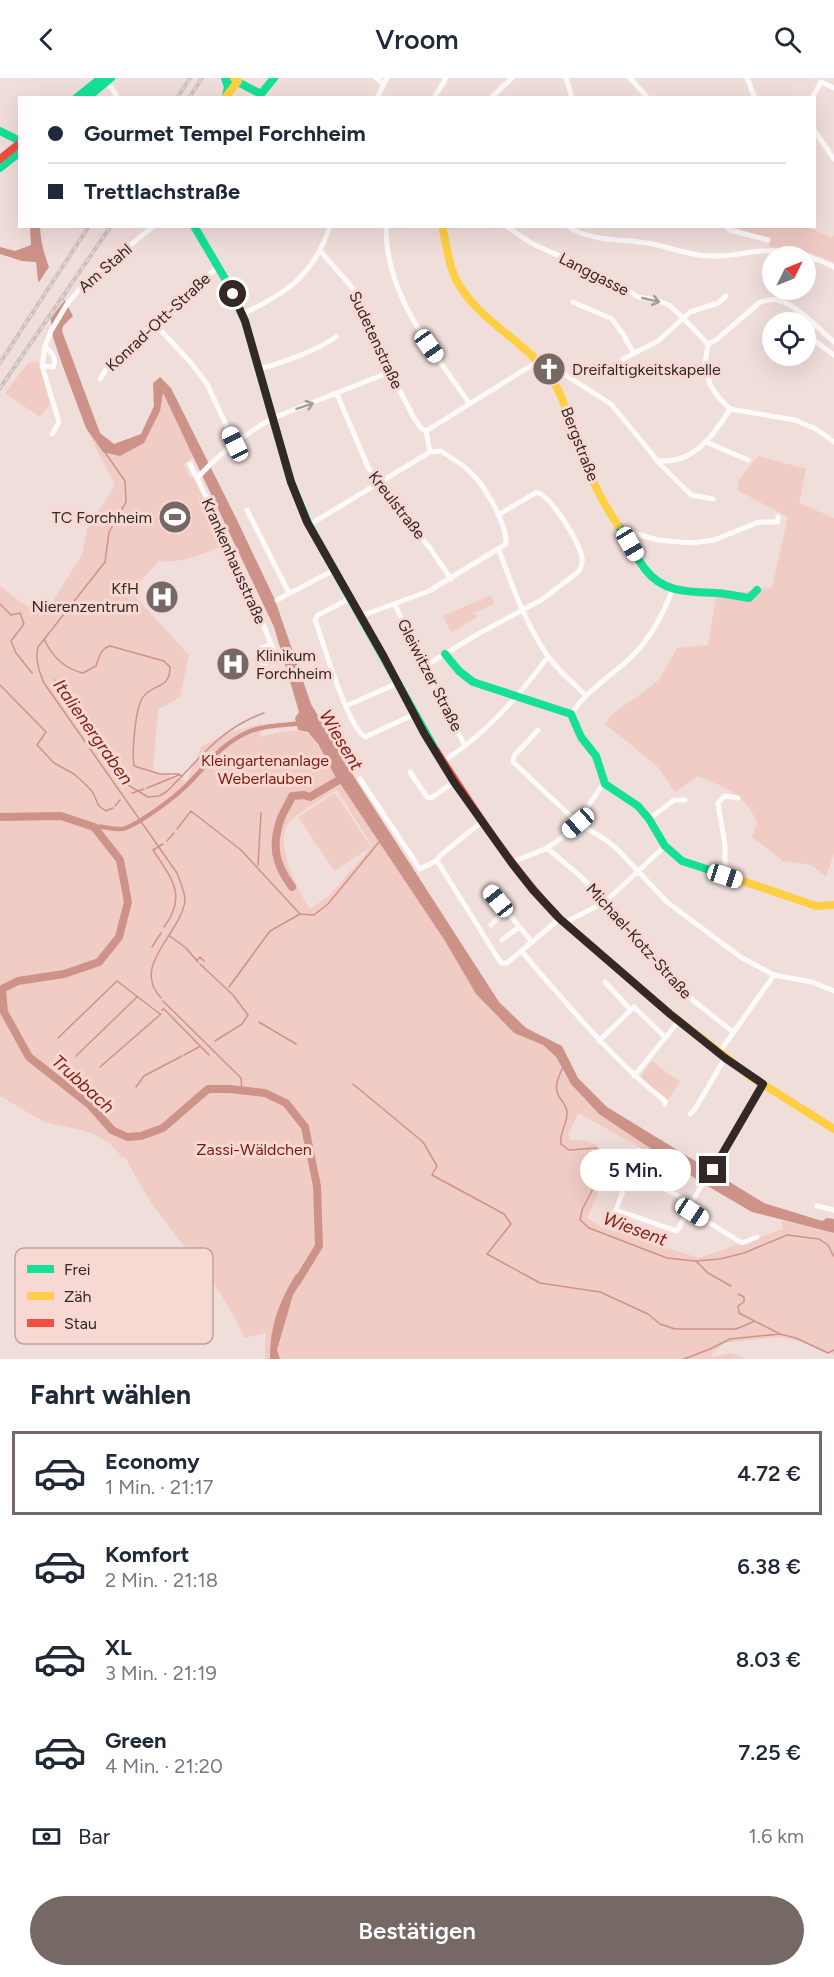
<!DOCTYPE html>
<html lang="de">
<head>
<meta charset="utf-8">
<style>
  body { margin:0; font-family:Figtree,sans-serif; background:#f6f6f7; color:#1f2937; height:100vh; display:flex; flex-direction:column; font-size:22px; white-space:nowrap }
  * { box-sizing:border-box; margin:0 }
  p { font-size:20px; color:#747a83 }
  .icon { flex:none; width:33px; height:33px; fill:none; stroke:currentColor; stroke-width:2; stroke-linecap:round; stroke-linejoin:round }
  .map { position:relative; height:1281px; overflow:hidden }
  .side { display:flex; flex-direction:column; background:#fff; flex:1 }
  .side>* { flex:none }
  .banner { position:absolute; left:18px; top:18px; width:798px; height:132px; border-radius:0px; box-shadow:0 6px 24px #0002; display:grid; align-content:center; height:132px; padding:0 30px; background:#fff }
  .needle { width:39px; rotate:47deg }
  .tools { position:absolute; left:762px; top:168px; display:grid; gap:12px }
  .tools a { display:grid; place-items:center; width:54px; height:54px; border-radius:50%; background:#fff; box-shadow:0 6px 24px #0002; font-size:30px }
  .end { position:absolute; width:27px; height:27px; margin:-14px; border:8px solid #332826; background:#fff; box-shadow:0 0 0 3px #fff }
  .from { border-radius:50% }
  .bubble { position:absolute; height:42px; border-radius:21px; background:#fff; box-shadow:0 6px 24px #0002; font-size:20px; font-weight:600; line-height:42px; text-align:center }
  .car { position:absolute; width:18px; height:36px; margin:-18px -9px; border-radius:8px; box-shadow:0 0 4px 2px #0007; background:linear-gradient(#fff 24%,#345 0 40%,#fff 0 76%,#345 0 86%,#fff 0) }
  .banner b { display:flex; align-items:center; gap:21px; height:57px; font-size:22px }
  .banner b+b { border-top:2px solid #e0e1e3 }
  .banner i { width:15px; height:15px; background:#1f2937 }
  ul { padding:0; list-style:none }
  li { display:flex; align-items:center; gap:18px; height:84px; margin:0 12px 9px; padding:0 18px; border:3px solid transparent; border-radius:0px }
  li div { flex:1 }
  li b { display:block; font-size:22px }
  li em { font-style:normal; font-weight:600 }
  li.selected { border-color:#756865 }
  li>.icon { width:54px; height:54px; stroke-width:1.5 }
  h2 { padding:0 30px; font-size:27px; line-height:72px }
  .pay { display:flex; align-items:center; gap:15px; height:66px; padding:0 30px; font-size:22px }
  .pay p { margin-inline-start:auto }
  .button { display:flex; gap:12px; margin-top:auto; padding:12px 30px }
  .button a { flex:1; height:69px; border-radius:36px; background:#756865; color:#fff; font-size:24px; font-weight:600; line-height:69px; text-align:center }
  header { display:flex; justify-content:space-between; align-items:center; height:78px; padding:0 30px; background:#fff; font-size:27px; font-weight:600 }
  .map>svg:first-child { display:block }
  .green { fill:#f1ccc5; fill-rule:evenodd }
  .water { fill:#cd9389 }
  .pier { fill:#f0deda }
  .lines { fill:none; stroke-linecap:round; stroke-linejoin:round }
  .stream { stroke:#cd9389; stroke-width:1.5 }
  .canal { stroke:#cd9389; stroke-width:4.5 }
  .river { stroke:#cd9389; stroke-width:8 }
  .street { stroke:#fdfaf9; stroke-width:5 }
  .fast { stroke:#16e098; stroke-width:8 }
  .slow { stroke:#ffcf43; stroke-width:8 }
  .jam { stroke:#f24e42; stroke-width:8 }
  .rail-casing { stroke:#c7c3c2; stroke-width:4 }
  .rail { stroke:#f8d8d2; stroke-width:1.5; stroke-dasharray:4.5; stroke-linecap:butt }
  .oneway { stroke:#a29c9a }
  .route { stroke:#332826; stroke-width:8 }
  .labels { text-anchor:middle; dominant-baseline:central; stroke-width:6; stroke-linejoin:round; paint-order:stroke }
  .street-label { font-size:16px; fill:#332826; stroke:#f8d8d2 }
  .poi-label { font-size:16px; fill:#332826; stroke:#f8d8d2; text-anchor:start }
  .park-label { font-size:16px; fill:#781c12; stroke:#f8d8d2 }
  .water-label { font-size:18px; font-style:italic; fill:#7f2319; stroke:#f8d8d2 }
  .key { fill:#f8d8d2; stroke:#bda39e; stroke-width:1.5 }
  .key-label { font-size:16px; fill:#332826 }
</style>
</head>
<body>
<header><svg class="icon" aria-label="back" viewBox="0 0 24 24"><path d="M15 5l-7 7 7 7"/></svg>Vroom<svg class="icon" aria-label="search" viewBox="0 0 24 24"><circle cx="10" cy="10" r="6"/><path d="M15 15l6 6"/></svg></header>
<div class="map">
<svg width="834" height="1281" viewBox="0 0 834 1281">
  <rect width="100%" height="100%" fill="#f0deda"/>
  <!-- green -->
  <path class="green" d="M729 149H808L831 160 834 158V184L802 172 770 169 768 164Z
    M39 284 50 326 40 339 5 315 28 285Z
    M162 314 194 379 184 386 190 400 194 399 226 466C206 475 181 486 159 483L131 514 189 577 180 619 158 632 153 693 187 703 201 669 228 655 263 645 259 659C277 655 299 647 313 659L335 698 445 863 476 916 513 955 543 967 556 979 564 996 584 1021 704 1106 579 1035 568 1056 571 1062C586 1062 596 1064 606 1076V1098L587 1140 601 1149 699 1180 783 1151 782 1143 834 1155V1277L803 1264 778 1259 724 1265 711 1277 713 1279 731 1275 746 1281H280L277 1272 293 1217 306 1197 296 1196C278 1226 271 1246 270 1281H265L266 1255 244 1260C224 1209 184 1171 153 1127 142 1111 134 1095 125 1079H122L110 1066 96 1057 81 1052 44 1044 0 1018V508L28 529 50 527 82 477 87 451 115 407 86 350 103 374 144 364ZM337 712 372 768 330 817 310 831C298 813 275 768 287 747 295 735 324 720 337 712Z
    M758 378 806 391 799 425 834 440V776L826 799 811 787 783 783 752 759 757 744C743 713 726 711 698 698L675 714 658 689 605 646 610 638 658 603 677 570 708 567 716 519 772 509 788 439 737 412 740 400Z
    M491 517 495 525 474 535 477 539 451 555 443 538Z
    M335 715 371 769 334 793 298 739Z
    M652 983 680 1004 668 1022 640 1000Z"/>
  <!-- water -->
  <path class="water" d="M30 149H40C41 180 58 210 73 238L63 248 62 253 100 355 114 366 141 356 154 328 153 305 160 299 171 310 236 440 275 522 311 626 356 702 499 924 526 950 562 968 578 1000 607 1029 764 1125 822 1143 827 1140 834 1141V1155L752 1134 704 1106 599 1036 571 1006 556 979 543 967 514 955 476 916 445 863 335 698 318 666 308 654 298 652 295 640 299 634 274 549 163 315 160 333 144 365 120 378 103 374 86 350 62 286 53 259 51 243 38 202 36 184 22 183 0 176V169L15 173 31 167Z
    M296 1196H306L293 1217 277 1272 280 1281H270C270 1247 279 1224 296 1196Z"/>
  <!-- pier -->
  <path class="pier" d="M51 186 64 223 48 244 37 207Z"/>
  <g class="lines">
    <!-- stream -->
    <path class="stream" d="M104 373 125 403 126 424 109 454 105 484 38 569C35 582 39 593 44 605L177 795C180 803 185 814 185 822 182 855 130 887 161 920
      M0 526 11 537 20 535 24 546 11 563 16 575 32 595
      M44 561C52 578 65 591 83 595L96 588C99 579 100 571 110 568L164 583 170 589C170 611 155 605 144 618 135 627 132 674 134 688L160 696H179L182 699
      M55 602 128 707 148 719 159 718 166 714C199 683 218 651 264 635
      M0 607 46 654 37 667 54 685 74 696 83 704 92 713 99 728 106 733 113 730
      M147 710 179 697
      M132 715 144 711
      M115 728 120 722
      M177 751 191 733 241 772 300 836
      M167 763 174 755
      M163 766 153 772C171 800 188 817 164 849
      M258 787 261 735
      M170 858 186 870 198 884
      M152 869 161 855
      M197 882 200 879 204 883
      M200 886 233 917 248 937 242 946 215 963
      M229 909 270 853 300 836 314 837 328 826 379 764
      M163 923 241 1000 242 1013
      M162 932 164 931 209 977
      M259 944 296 966
      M58 960 117 903 160 936
      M184 977 199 969
      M76 978 137 919
      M100 989 161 936
      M563 989C558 1000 553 1010 560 1020 563 1024 566 1029 567 1033 568 1046 559 1054 561 1066L569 1072 596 1070 601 1075 600 1097 582 1132 580 1142 589 1150 667 1180 695 1183 720 1181 744 1175 787 1157 819 1161 828 1167 834 1179
      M353 1006 423 1064 437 1088 432 1097 504 1136 511 1146 487 1176 540 1205 600 1214 648 1236 660 1246 675 1251H736L755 1243
      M136 1009 144 998 182 978
      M696 1183 708 1195 731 1208
      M738 1216 744 1219V1224L738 1228 739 1235 780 1256
      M684 1281 710 1271 730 1261 780 1256 796 1260 828 1275 834 1272"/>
    <!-- canal -->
    <path class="canal" d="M94 749C105 747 116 754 126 750 143 743 174 720 187 707 206 688 220 667 246 655 262 647 283 648 300 645"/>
    <!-- river -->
    <path class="river" d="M0 739 61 738 94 749 120 782 128 824 119 859 99 884 64 896 18 903 2 911 4 934 29 979 90 1027 112 1052 127 1059 141 1058 163 1050 208 1011H230L265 1015 286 1025 305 1049 317 1108 319 1168 297 1204
      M292 809C275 786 271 767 281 740 284 732 289 726 292 718L304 717 310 719 344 699"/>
    <!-- street -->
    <path class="street" d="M376 0 384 6
      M566 0 572 20
      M630 0 648 20
      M747 0 755 20
      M107 3 118 20
      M821 4 834 10
      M377 20 387 0
      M434 20 446 0
      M491 20 512 0
      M812 20 821 4
      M814 52 834 81
      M386 148C385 217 432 271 469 325
      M506 148 531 165 612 202 638 219 656 222 669 227 682 239 708 266
      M567 148C593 165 623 160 653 166 672 170 691 178 711 178 729 179 745 174 762 173 787 171 812 178 834 189
      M726 148 730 152 768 162
      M321 174 350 207 364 229 390 294 414 340 421 350 426 353
      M573 224 612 241 623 256 633 274
      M243 236C288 214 313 198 330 148
      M154 245 192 286 207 306 235 366
      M814 248 807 257 834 277
      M834 264C819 251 796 226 777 222 771 220 764 223 759 225L716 262 708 266 705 285 710 307 720 321 730 331 795 342 816 351 834 364
      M623 281 658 263 690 234 718 225 726 218
      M42 288 53 289C58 281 51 274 45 268
      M260 291C286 283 314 274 336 259
      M100 301 112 282 218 189
      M337 316 368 389 396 431 430 470 451 501
      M426 353 537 284 549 285 560 291 567 298 611 326 657 382C691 389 715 356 730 331
      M426 353 430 374
      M52 356 59 344 42 288 45 268 51 253 67 226 88 201 154 148
      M706 364 748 382
      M657 383 691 417 713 421
      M190 386 197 400
      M247 432 289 515
      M309 447 430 374 441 373C450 379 460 385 468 392 484 406 507 445 506 466L429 513 361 538
      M622 452 658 462 691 465 714 462 759 444H778V439
      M499 472C512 508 525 544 547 577 557 592 573 604 585 617
      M351 520 318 537 315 542C324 566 347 648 365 659L415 636
      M277 522 334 492
      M395 527 465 668
      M271 566 258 572 263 586 276 580C254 518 225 459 197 400 218 377 246 355 273 340L390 294
      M425 588 478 556 543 521 579 493C581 489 583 485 582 480 579 463 552 420 537 414L498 437
      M346 628 398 605
      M571 636C586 614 606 601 626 584 648 565 662 539 672 513
      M538 652 514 678 513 684 578 745 606 762 617 771 667 824 742 880 774 897 812 904 834 913
      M442 684C486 656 517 620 548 579
      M410 694 427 719 431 720 455 703
      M360 701 420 791 436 783 439 786 501 885H507L559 841
      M649 741 674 722H685
      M547 770 580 798 605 824 671 901 694 923 733 954
      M436 783 442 776 483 743
      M511 784C522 779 536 776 547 770 572 756 585 733 600 710L605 706
      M725 798V767L718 725 725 718 738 720
      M490 813 532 864
      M564 845 605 824 665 768
      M491 847 506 832
      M502 862 519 849
      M522 873C536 892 552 908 567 926 598 961 628 994 665 1023V1026
      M605 904 631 932
      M599 963 634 929 665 959
      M719 975 774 897
      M634 998 679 943
      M690 1036 695 1031 725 980
      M638 1072 616 1132 677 1153 686 1137 692 1134 691 1125 763 1006
      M630 1092 691 1125
      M817 1128 834 1132
      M692 1134 742 1165 757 1159
      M611 1144 616 1132"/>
    <!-- fast -->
    <path class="fast" d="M225 0 228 9 226 18
      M230 0 261 16 274 0
      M76 20 101 0
      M87 20 111 0
      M0 53 20 63
      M0 90 20 74
      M194 148 224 199 245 243 291 404 309 447 436 673
      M618 447C628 461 634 477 645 491 663 515 689 514 717 515 728 516 738 518 749 520L757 512
      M445 576 459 593 473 604 571 636 581 659 596 678 605 706 638 728 649 741 665 768 682 783 731 799"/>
    <!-- slow -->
    <path class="slow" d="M225 20 238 3 234 0
      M442 148C447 167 448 188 458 205 482 247 531 265 555 306 564 321 567 337 573 353 584 385 598 419 618 447
      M731 799 816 828 834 827
      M557 838 670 936 750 998 834 1051"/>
    <!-- jam -->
    <path class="jam" d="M0 81 20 65
      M436 673C473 730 510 788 557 838"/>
    <defs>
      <path id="rail" d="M177 20 190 0
        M189 20 202 0
        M0 285 89 148
        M0 310 111 148"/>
    </defs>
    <!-- rail casing -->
    <use href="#rail" class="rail-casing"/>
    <!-- rail -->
    <use href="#rail" class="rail"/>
  </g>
  <!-- one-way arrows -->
  <defs><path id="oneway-shaft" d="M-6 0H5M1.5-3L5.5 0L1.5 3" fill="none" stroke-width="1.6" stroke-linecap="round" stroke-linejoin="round" transform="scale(1.5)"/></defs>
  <g class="oneway">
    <use href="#oneway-shaft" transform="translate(651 222) rotate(13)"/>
    <use href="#oneway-shaft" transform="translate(305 328) rotate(-19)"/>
  </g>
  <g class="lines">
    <!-- route -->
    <path class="route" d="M233 216 245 243 291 404 307 444 384 579 424 655 454 704 511 784 533 812 560 841 670 936 725 980 763 1006 713 1092"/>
  </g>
  <!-- icons -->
  <defs>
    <symbol id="church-disc" viewBox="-11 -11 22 22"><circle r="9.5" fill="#756865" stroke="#f8d8d2"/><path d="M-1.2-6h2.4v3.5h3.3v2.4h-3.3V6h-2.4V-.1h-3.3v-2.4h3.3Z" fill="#fff"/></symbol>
    <symbol id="stadium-disc" viewBox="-11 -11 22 22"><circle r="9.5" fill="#756865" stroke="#f8d8d2"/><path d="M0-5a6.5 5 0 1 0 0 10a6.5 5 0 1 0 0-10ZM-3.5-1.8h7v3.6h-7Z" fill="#fff"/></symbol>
    <symbol id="hospital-disc" viewBox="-11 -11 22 22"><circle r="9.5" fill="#756865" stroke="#f8d8d2"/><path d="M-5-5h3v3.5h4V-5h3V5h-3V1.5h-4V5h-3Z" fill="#fff"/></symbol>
  </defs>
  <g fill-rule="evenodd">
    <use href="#church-disc" x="530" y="272" width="38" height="38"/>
    <use href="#stadium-disc" x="156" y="420" width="38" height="38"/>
    <use href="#hospital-disc" x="143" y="500" width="38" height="38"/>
    <use href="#hospital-disc" x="214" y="567" width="38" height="38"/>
  </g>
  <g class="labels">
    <!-- street labels -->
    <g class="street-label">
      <text transform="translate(105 190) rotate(-41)">Am Stahl</text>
      <text transform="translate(594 196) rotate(27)">Langgasse</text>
      <text transform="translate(158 244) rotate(-43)">Konrad-Ott-Straße</text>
      <text transform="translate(376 262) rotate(65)">Sudetenstraße</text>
      <text transform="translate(580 366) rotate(69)">Bergstraße</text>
      <text transform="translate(397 427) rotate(52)">Kreulstraße</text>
      <text transform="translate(234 483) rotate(66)">Krankenhausstraße</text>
      <text transform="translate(430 597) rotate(63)">Gleiwitzer Straße</text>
      <text transform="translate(639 863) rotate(48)">Michael-Kotz-Straße</text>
    </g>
    <!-- poi labels -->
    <g class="poi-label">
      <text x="572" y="291">Dreifaltigkeitskapelle</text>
      <text x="152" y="439" text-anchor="end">TC Forchheim</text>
      <text x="139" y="510" text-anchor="end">KfH<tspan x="139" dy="18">Nierenzentrum</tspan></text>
      <text x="256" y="577">Klinikum<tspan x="256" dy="18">Forchheim</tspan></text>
    </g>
    <!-- park labels -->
    <g class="park-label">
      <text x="265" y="682">Kleingartenanlage<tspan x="265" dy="18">Weberlauben</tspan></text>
      <text x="254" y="1071">Zassi-Wäldchen</text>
    </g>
    <!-- water labels -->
    <g class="water-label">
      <text transform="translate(93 654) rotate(55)">Italienergraben</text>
      <text transform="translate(341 662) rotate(59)">Wiesent</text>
      <text transform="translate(83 1006) rotate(42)">Trubbach</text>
      <text transform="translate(635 1151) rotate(20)">Wiesent</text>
    </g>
  </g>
  <!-- legend -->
  <rect x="15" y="1170" width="198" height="96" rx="9" class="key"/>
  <rect x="27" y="1187" width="27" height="8" fill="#16e098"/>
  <rect x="27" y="1214" width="27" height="8" fill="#ffcf43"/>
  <rect x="27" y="1241" width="27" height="8" fill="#f24e42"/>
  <g class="key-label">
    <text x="64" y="1197">Frei</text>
    <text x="64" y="1224">Zäh</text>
    <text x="64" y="1251">Stau</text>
  </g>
</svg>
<div class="tools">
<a><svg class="needle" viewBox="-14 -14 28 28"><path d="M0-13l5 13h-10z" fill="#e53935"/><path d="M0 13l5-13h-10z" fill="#747a83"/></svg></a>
<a><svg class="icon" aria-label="locate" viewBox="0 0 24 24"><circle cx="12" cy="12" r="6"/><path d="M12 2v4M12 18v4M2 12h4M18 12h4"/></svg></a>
</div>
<i class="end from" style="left:233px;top:216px"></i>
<i class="end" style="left:713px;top:1092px"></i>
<div class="bubble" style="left:580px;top:1071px;width:111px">5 Min.</div>
<i class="car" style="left:429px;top:268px;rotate:145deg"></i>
<i class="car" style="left:235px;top:366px;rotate:334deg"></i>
<i class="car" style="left:630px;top:466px;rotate:150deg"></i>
<i class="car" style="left:578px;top:745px;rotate:229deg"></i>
<i class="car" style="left:725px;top:798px;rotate:108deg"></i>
<i class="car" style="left:498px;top:823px;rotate:321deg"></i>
<i class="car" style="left:692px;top:1134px;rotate:123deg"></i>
<div class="banner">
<b><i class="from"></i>Gourmet Tempel Forchheim</b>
<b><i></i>Trettlachstraße</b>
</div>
</div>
<section class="side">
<h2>Fahrt wählen</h2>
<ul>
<li class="selected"><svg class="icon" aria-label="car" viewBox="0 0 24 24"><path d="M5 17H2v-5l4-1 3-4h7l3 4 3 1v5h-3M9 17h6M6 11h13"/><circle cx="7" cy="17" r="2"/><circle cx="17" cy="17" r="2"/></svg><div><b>Economy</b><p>1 Min. · 21:17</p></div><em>4.72 €</em></li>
<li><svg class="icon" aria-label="car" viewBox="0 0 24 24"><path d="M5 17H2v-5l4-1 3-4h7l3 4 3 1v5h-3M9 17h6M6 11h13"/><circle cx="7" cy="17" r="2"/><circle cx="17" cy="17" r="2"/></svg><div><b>Komfort</b><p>2 Min. · 21:18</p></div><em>6.38 €</em></li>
<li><svg class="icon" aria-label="car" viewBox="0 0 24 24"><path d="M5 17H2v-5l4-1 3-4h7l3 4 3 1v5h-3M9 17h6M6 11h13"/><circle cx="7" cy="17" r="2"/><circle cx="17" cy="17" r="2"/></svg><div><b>XL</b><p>3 Min. · 21:19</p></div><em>8.03 €</em></li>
<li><svg class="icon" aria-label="car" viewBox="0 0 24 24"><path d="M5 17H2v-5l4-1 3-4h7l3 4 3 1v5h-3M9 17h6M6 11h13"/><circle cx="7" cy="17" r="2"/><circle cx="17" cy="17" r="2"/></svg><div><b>Green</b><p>4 Min. · 21:20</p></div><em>7.25 €</em></li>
</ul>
<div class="pay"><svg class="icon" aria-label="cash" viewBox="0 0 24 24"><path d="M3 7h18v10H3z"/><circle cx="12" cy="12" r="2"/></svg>Bar<p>1.6 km</p></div>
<div class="button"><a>Bestätigen</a></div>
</section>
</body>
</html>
